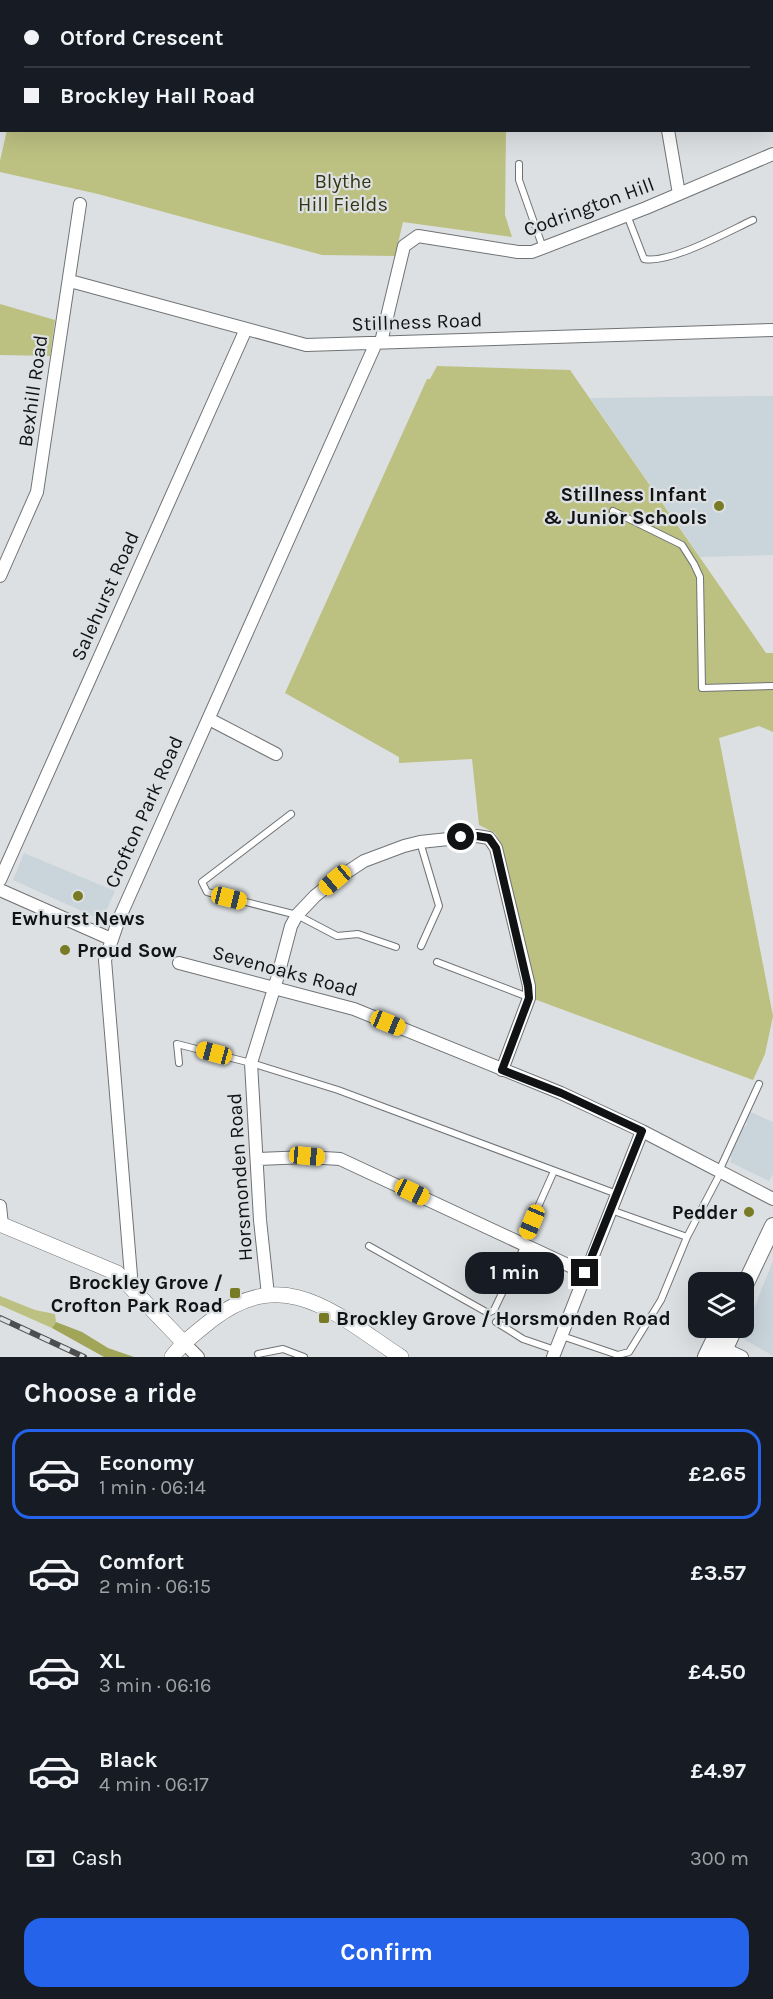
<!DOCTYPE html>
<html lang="en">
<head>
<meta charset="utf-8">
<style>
  body { margin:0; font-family:Karla,sans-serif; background:#242831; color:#f1f3f6; height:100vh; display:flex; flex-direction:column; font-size:22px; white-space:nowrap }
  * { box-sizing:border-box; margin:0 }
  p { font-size:20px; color:#9ea1a6 }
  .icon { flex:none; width:33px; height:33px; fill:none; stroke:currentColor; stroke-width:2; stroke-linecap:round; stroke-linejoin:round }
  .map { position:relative; height:1357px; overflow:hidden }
  .panel { display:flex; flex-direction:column; background:#171b24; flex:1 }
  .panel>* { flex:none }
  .hud { position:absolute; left:0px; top:0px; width:774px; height:132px; box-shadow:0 6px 24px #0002; display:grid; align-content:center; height:132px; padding:0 24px; background:#171b24 }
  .tools { position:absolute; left:688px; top:1272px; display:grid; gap:12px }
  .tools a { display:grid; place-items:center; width:66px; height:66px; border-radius:12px; background:#171b24; box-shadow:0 6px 24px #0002; font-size:30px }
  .end { position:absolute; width:27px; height:27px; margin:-14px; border:8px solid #111213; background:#fff; box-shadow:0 0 0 3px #fff }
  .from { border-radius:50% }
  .bubble { position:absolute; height:42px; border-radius:18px; background:#171b24; box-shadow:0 6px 24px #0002; font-size:20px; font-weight:700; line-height:42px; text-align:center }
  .car { position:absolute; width:18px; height:36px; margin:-18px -9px; border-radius:8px; box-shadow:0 0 4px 2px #0007; background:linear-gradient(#f5c518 24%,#345 0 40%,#f5c518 0 76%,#345 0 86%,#f5c518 0) }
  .hud b { display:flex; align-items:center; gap:21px; height:57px; font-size:22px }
  .hud b+b { border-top:2px solid #363941 }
  .hud i { width:15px; height:15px; background:#f1f3f6 }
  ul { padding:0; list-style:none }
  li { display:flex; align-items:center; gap:18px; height:90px; margin:0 12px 9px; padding:0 12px; border:3px solid transparent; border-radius:18px }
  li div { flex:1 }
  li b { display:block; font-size:22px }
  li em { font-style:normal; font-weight:700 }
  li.on { border-color:#2563eb }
  li>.icon { width:54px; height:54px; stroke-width:1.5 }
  h2 { padding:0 24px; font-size:27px; line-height:72px }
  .pay { display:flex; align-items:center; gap:15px; height:66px; padding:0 24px; font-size:22px }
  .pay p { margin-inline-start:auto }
  .button { display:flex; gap:12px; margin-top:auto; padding:12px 24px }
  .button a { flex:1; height:69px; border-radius:18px; background:#2563eb; color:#fff; font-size:24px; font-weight:700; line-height:69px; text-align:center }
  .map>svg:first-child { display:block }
  .built { fill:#c9d4db }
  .green { fill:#bcc081 }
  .forest { fill:#a1a558 }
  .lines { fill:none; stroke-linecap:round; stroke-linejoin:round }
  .service-casing { stroke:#707375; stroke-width:8 }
  .minor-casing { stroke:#707375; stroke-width:14 }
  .tertiary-casing { stroke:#707375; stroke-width:16 }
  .secondary-casing { stroke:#707375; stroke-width:18 }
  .service { stroke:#fff; stroke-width:6 }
  .minor { stroke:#fff; stroke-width:12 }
  .tertiary { stroke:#fff; stroke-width:15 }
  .secondary { stroke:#fff; stroke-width:16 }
  .rail-casing { stroke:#4b4d4e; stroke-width:6 }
  .rail { stroke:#dce0e2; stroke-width:4; stroke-dasharray:11; stroke-linecap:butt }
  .route { stroke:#111213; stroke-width:8 }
  .poi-dot { fill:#787b24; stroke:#dce0e2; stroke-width:2 }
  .labels { text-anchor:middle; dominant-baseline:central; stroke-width:4.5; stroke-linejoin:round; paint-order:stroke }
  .park-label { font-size:20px; fill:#343613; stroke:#dce0e2 }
  .street-label { font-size:20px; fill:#111213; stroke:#dce0e2 }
  .poi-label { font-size:20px; font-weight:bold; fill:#111213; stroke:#dce0e2; text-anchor:end }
</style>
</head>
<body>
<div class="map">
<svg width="773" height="1357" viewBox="0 0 773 1357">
  <rect width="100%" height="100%" fill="#dce0e2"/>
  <!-- built -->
  <path class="built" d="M773 396V555L700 557 590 398Z
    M24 853 115 891 102 920 13 880Z
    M750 1112 773 1122V1174L769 1181 730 1162 732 1158 729 1155 742 1128 747 1125 746 1120Z
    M773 1261V1356L742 1338Z"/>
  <!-- green -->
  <path class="green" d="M63 0H630V1H63Z
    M7 130 506 131 505 215 512 237 403 222 395 256 322 255 98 194 0 172V161Z
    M0 304 55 320 50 356 0 355Z
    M437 366 570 370 766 653H773V732L759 726 719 738 773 1016 765 1054 753 1080 534 999V982L502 845 495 833 479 825 472 759 399 763V757L285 693 427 379H430Z
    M0 1296 35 1310 55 1314 56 1322 52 1328 0 1305Z"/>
  <!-- forest -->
  <path class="forest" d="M56 1322 82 1332 108 1348 134 1357H104L52 1328Z"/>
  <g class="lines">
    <defs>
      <path id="service" d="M519 164V180L543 248
        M627 215 644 259C670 264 727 232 753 220
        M613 511 682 545 694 564 700 577 702 688 773 686
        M291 814 202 882 207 892 297 915 337 936 358 934 396 947
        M420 842 439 906 421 946
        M437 962 528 997
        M179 1063 177 1044 251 1063 338 1090 617 1194
        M719 1171 759 1084
        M611 1210 687 1237
        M522 1243 554 1171
        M369 1246 488 1313 494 1310 525 1245
        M496 1322 523 1339 555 1350
        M562 1336 618 1355 629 1352 661 1300 687 1237 721 1172
        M258 1354 283 1349 304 1357"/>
      <path id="minor" d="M642 0V2
        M668 130 679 194
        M70 281 306 345 773 330
        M381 342 404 246 418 236 518 252H532L646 208 773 154
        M0 576 37 492 80 204
        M209 719 276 754
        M0 880 246 329
        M0 890 111 939
        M179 963 354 1009 561 1093 642 1131 773 1199
        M258 1159 307 1157 340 1159 585 1273
        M0 1206 2 1225
        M127 1283 131 1276 105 960 119 919 376 343
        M268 1295 260 1220 251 1063 277 979 291 926 297 915 315 896 335 880 364 861 404 846 420 842 477 836 489 838 496 848 529 986V998L502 1070
        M184 1343 198 1357
        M725 1349 742 1357
        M553 1357 642 1131"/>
      <path id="tertiary" d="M0 1224 117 1273 184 1343
        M172 1357C183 1342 198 1331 213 1319 286 1263 338 1316 401 1357"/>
      <path id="secondary" d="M744 1287 773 1226
        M706 1357 720 1328
        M721 1357 733 1331V1328"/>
    </defs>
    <!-- service casing -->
    <use href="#service" class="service-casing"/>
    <!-- minor casing -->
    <use href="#minor" class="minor-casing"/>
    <!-- tertiary casing -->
    <use href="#tertiary" class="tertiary-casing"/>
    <!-- secondary casing -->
    <use href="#secondary" class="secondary-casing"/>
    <!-- service -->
    <use href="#service" class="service"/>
    <!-- minor -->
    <use href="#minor" class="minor"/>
    <!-- tertiary -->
    <use href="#tertiary" class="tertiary"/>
    <!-- secondary -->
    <use href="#secondary" class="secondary"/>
    <defs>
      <path id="rail" d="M0 1318 84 1357"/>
    </defs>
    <!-- rail casing -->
    <use href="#rail" class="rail-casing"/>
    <!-- rail -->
    <use href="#rail" class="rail"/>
  </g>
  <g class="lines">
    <!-- route -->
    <path class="route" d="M461 837 477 836 489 838 496 848 528 986 529 998 502 1070 561 1093 642 1131 585 1273"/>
  </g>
  <!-- markers -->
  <g class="poi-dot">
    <circle cx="719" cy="506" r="6"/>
    <circle cx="78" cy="896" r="6"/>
    <circle cx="65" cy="950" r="6"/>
    <circle cx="749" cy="1212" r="6"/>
    <rect x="229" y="1287" width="12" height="12" rx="3"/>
    <rect x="318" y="1312" width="12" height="12" rx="3"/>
  </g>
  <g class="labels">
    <!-- park labels -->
    <g class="park-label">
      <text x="343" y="181">Blythe<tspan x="343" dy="23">Hill Fields</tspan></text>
    </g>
    <!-- street labels -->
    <g class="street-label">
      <text transform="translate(589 207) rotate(-20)">Codrington Hill</text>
      <text transform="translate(417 322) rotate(-2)">Stillness Road</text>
      <text transform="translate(33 391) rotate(-82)">Bexhill Road</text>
      <text transform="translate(105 596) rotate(-66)">Salehurst Road</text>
      <text transform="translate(144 812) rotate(-66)">Crofton Park Road</text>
      <text transform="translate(285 971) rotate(15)">Sevenoaks Road</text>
      <text transform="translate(240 1177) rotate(-94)">Horsmonden Road</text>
    </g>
    <!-- poi labels -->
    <g class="poi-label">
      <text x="707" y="494">Stillness Infant<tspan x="707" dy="23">&amp; Junior Schools</tspan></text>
      <text x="78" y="918" text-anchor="middle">Ewhurst News</text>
      <text x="77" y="950" text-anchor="start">Proud Sow</text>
      <text x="737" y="1212">Pedder</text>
      <text x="223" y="1282">Brockley Grove /<tspan x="223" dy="23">Crofton Park Road</tspan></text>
      <text x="336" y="1318" text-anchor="start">Brockley Grove / Horsmonden Road</text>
    </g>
  </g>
</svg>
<div class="tools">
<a><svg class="icon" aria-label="layers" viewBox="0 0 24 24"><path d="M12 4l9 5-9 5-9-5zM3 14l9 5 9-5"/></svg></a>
</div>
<i class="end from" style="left:461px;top:837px"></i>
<i class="end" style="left:585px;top:1273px"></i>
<div class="bubble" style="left:465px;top:1252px;width:99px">1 min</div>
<i class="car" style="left:335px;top:880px;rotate:230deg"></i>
<i class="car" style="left:229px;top:898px;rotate:104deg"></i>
<i class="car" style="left:388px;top:1023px;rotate:112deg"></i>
<i class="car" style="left:214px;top:1053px;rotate:285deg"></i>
<i class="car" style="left:307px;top:1156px;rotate:95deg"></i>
<i class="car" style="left:412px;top:1192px;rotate:115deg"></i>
<i class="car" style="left:532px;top:1222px;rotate:203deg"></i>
<div class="hud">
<b><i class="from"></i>Otford Crescent</b>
<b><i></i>Brockley Hall Road</b>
</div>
</div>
<section class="panel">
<h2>Choose a ride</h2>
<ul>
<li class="on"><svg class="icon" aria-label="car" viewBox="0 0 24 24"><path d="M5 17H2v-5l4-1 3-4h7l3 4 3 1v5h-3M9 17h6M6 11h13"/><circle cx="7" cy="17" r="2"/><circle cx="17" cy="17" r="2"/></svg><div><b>Economy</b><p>1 min · 06:14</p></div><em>£2.65</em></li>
<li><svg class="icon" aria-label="car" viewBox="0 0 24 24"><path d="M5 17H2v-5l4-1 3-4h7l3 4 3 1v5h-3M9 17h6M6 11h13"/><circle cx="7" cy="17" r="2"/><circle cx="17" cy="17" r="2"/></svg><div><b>Comfort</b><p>2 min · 06:15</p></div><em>£3.57</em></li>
<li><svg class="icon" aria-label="car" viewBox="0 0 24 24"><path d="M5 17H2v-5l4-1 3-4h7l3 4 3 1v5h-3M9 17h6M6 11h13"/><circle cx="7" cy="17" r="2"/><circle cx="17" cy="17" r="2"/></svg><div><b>XL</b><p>3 min · 06:16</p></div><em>£4.50</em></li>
<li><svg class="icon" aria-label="car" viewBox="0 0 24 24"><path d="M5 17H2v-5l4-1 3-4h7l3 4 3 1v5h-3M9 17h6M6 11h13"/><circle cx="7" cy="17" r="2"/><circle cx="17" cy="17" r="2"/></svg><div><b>Black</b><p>4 min · 06:17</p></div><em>£4.97</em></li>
</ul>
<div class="pay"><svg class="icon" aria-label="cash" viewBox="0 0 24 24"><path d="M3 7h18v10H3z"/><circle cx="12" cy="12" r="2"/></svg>Cash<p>300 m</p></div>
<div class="button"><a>Confirm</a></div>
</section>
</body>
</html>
